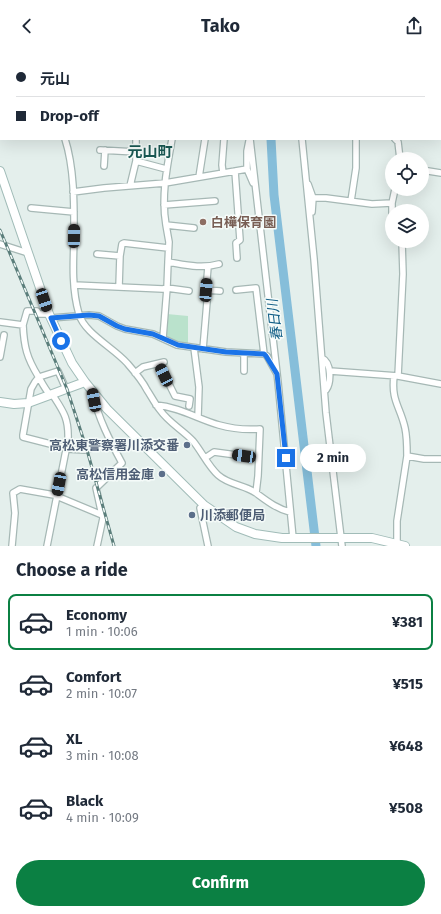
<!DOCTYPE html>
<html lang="en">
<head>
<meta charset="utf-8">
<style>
  body { margin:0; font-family:"Fira Sans","Noto Sans JP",sans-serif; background:#f2f2f3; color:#1f2937; height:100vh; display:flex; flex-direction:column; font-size:15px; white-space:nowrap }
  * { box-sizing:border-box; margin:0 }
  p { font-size:13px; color:#747a83 }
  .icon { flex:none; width:22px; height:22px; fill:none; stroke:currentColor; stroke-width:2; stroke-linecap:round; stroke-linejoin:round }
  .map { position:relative; height:494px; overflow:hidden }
  .side { display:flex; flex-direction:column; background:#fff; flex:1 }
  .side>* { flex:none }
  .guide { position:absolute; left:0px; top:0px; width:441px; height:88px; box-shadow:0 4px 16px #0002; display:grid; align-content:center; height:88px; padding:0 16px; background:#fff }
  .controls { position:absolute; left:385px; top:100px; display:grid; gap:8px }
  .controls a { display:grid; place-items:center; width:44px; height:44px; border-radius:50%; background:#fff; box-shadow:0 4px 16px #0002; font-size:20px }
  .end { position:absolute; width:18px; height:18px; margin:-9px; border:5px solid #1a73e8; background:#fff; box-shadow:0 0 0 2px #fff }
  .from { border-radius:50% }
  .bubble { position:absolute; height:28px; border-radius:14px; background:#fff; box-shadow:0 4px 16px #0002; font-size:13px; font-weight:700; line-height:28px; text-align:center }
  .car { position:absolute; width:12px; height:24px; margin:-12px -6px; border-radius:5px; box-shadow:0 0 3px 1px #0007; background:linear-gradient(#222 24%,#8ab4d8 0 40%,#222 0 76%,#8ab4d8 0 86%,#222 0) }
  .guide b { display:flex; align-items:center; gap:14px; height:38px; font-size:15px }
  .guide b+b { border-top:1px solid #e0e1e3 }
  .guide i { width:10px; height:10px; background:#1f2937 }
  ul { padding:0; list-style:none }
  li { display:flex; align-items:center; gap:12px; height:56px; margin:0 8px 6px; padding:0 8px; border:2px solid transparent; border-radius:8px }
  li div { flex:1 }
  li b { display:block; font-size:15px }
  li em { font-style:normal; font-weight:700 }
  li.on { border-color:#0b8043 }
  li>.icon { width:36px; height:36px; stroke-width:1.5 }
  h2 { padding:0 16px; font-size:18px; line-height:48px }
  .action { display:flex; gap:8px; margin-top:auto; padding:8px 16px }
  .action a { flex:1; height:46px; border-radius:24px; background:#0b8043; color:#fff; font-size:16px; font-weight:700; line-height:46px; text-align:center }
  header { display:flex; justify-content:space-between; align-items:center; height:52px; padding:0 16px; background:#fff; font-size:18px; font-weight:700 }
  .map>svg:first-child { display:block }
  .green { fill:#bae2cc }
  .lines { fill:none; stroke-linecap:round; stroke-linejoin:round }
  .river { stroke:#86beda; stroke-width:9 }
  .street-casing { stroke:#a6b8b5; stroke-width:8 }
  .secondary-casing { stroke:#a1bcb8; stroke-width:10 }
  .street { stroke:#fff; stroke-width:5.5 }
  .secondary { stroke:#fff; stroke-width:8 }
  .rail-casing { stroke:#5b7e7b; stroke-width:3 }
  .rail { stroke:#f5fbf9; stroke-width:1.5; stroke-dasharray:4.5; stroke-linecap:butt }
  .route { stroke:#1a73e8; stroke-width:5 }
  .education-dot { fill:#8d6e63; stroke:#f5fbf9; stroke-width:1.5 }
  .service-dot { fill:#5c6f8a; stroke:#f5fbf9; stroke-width:1.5 }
  .labels { text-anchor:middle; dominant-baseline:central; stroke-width:3; stroke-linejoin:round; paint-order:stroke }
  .education-label { font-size:13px; font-weight:bold; fill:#785e54; stroke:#f5fbf9; text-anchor:start }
  .service-label { font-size:13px; font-weight:bold; fill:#4e5e75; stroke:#f5fbf9; text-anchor:end }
  .water-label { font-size:14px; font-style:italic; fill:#135f87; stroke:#f5fbf9 }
  .quarter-label { font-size:15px; font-weight:bold; fill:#1a5853; stroke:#f5fbf9 }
</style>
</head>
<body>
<header><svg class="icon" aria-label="back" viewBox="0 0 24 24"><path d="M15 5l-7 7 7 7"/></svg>Tako<svg class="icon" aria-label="share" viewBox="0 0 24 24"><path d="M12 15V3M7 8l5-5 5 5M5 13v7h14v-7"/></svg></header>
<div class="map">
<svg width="441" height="494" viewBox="0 0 441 494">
  <rect width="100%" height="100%" fill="#e4efec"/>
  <!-- green -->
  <path class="green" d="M167 262 188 264V292L187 293 168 288 166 284Z"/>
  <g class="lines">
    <!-- river -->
    <path class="river" d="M263 0 264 1
      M271 87 274 143 316 494"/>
    <defs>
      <path id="street" d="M35 0V1
        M70 0 71 1
        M207 0V1
        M216 0V1
        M240 0V1
        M295 0V1
        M95 1V0
        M180 1V0
        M366 1V0
        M0 19 1 20
        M440 30H441
        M65 87C75 118 74 157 74 189 73 213 72 238 79 262 84 281 114 296 127 311 134 319 142 328 147 338 151 344 155 352 160 358 169 371 183 378 193 389 202 400 208 414 218 423 229 433 245 433 256 441 267 449 277 457 290 460
        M172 87C167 115 161 145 166 173L194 176
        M250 87 278 330 293 486
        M302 87 314 207 326 361 342 494
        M395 87 398 90 400 107
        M100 98 136 100
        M136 109 166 117
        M104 114 105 98
        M247 117 253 131
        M422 118 441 121
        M235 119 240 188 236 191 237 206
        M223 121 222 113 224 87
        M199 125 205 87
        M308 132 313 146 312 160
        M130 134 136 109V87
        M73 140 104 136 165 131 247 117V99L249 89
        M313 146H326L372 152 392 151
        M351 149 356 116V87
        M164 153 215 149
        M31 156 74 160
        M392 161V151L395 137
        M166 173 169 190 168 210C186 213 201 217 219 212
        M0 192 28 201
        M97 202 120 204
        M208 215 206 238 220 239
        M74 233 163 237 167 236 189 239
        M119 235 120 204 122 192 124 191 168 196
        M236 238 256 236 264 302
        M51 266 89 263 99 264 117 274 125 277 153 282 177 293 226 300 264 302 267 304 277 322
        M0 270 23 273C24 295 27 306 38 324 42 331 45 337 50 343
        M23 273 27 259H37L39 262H49
        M163 286 167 236 168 210
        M194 296 199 335 198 365
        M203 297 208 238
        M0 305 4 283
        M322 306C332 311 331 331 326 338
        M159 312 175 344 190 347 189 354
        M244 319V301
        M330 319 398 324 441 332
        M135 321 143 315 164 310
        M394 324C391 349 400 354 405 376 407 385 407 395 407 404L397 469V494
        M398 324 403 222 402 189
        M66 337 58 319 39 325 35 330 31 337 23 383V385L66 396
        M93 342C98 366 110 389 122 411L96 436 102 463
        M156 353C179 355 198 367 219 373 233 377 246 378 260 377L258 424 256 441
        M66 397 85 398 112 391
        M407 404 424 407H441
        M205 406 214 400 244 404
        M204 453 200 456 208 494
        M12 494 15 461 13 441 20 437 54 443 102 463 103 466 97 494
        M47 494 68 388C69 366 63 359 52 342"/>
      <path id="secondary" d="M0 119 49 262 72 311 85 330 107 357 204 453 236 475 255 482 282 486H372L405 494
        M0 350 14 352 28 351 85 330"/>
    </defs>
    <!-- street casing -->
    <use href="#street" class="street-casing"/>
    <!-- secondary casing -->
    <use href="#secondary" class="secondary-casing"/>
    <!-- street -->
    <use href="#street" class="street"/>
    <!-- secondary -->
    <use href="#secondary" class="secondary"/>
    <defs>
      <path id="rail" d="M0 178 67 337 87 398 114 494"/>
    </defs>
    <!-- rail casing -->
    <use href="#rail" class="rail-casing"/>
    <!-- rail -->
    <use href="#rail" class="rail"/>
  </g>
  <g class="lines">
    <!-- route -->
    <path class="route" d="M61 289 51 266 89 263 99 264 117 274 125 277 153 282 178 293 226 300 264 302 266 304 277 322 286 406"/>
  </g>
  <!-- markers -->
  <circle class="education-dot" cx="203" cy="170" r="4"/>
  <g class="service-dot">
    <circle cx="187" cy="393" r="4"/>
    <circle cx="162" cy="422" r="4"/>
    <circle cx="192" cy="463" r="4"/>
  </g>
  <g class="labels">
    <!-- education labels -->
    <g class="education-label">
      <text x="211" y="170">白樺保育園</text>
    </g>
    <!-- service labels -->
    <g class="service-label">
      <text x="179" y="393">高松東警察署川添交番</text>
      <text x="154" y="422">高松信用金庫</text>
      <text x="200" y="463" text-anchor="start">川添郵便局</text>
    </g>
    <!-- water labels -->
    <g class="water-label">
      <text transform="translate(275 268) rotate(-97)">春日川</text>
    </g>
    <!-- quarter labels -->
    <g class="quarter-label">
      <text x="150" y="100">元山町</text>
    </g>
  </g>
</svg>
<div class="controls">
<a><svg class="icon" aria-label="locate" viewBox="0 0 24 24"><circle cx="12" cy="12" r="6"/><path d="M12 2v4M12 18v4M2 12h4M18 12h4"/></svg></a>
<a><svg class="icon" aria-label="layers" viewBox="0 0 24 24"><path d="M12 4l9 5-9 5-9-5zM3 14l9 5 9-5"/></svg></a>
</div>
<i class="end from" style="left:61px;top:289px"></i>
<i class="end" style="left:286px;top:406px"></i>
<div class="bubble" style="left:300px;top:392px;width:66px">2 min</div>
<i class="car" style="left:74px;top:184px;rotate:1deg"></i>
<i class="car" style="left:206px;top:238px;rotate:5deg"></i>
<i class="car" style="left:44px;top:248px;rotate:161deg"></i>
<i class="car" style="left:164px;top:323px;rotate:334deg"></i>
<i class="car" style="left:94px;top:348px;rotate:349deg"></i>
<i class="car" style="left:244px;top:404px;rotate:278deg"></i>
<i class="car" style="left:59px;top:432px;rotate:191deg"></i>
<div class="guide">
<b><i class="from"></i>元山</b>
<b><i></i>Drop-off</b>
</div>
</div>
<section class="side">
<h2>Choose a ride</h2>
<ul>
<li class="on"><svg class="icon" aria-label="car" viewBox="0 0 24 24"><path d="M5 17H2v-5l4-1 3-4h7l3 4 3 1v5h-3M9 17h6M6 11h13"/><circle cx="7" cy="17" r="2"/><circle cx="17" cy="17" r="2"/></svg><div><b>Economy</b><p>1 min · 10:06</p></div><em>¥381</em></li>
<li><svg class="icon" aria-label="car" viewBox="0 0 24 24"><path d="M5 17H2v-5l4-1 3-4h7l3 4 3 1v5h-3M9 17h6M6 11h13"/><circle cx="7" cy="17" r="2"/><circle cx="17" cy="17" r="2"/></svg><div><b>Comfort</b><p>2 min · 10:07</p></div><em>¥515</em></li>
<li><svg class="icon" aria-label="car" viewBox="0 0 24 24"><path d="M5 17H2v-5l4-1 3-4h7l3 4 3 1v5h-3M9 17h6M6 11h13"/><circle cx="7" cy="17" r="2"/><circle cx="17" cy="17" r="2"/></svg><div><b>XL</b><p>3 min · 10:08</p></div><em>¥648</em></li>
<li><svg class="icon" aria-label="car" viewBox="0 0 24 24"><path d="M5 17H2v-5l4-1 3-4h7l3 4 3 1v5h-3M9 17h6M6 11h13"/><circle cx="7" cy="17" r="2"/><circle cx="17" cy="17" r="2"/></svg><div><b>Black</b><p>4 min · 10:09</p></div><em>¥508</em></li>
</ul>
<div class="action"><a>Confirm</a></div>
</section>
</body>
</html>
